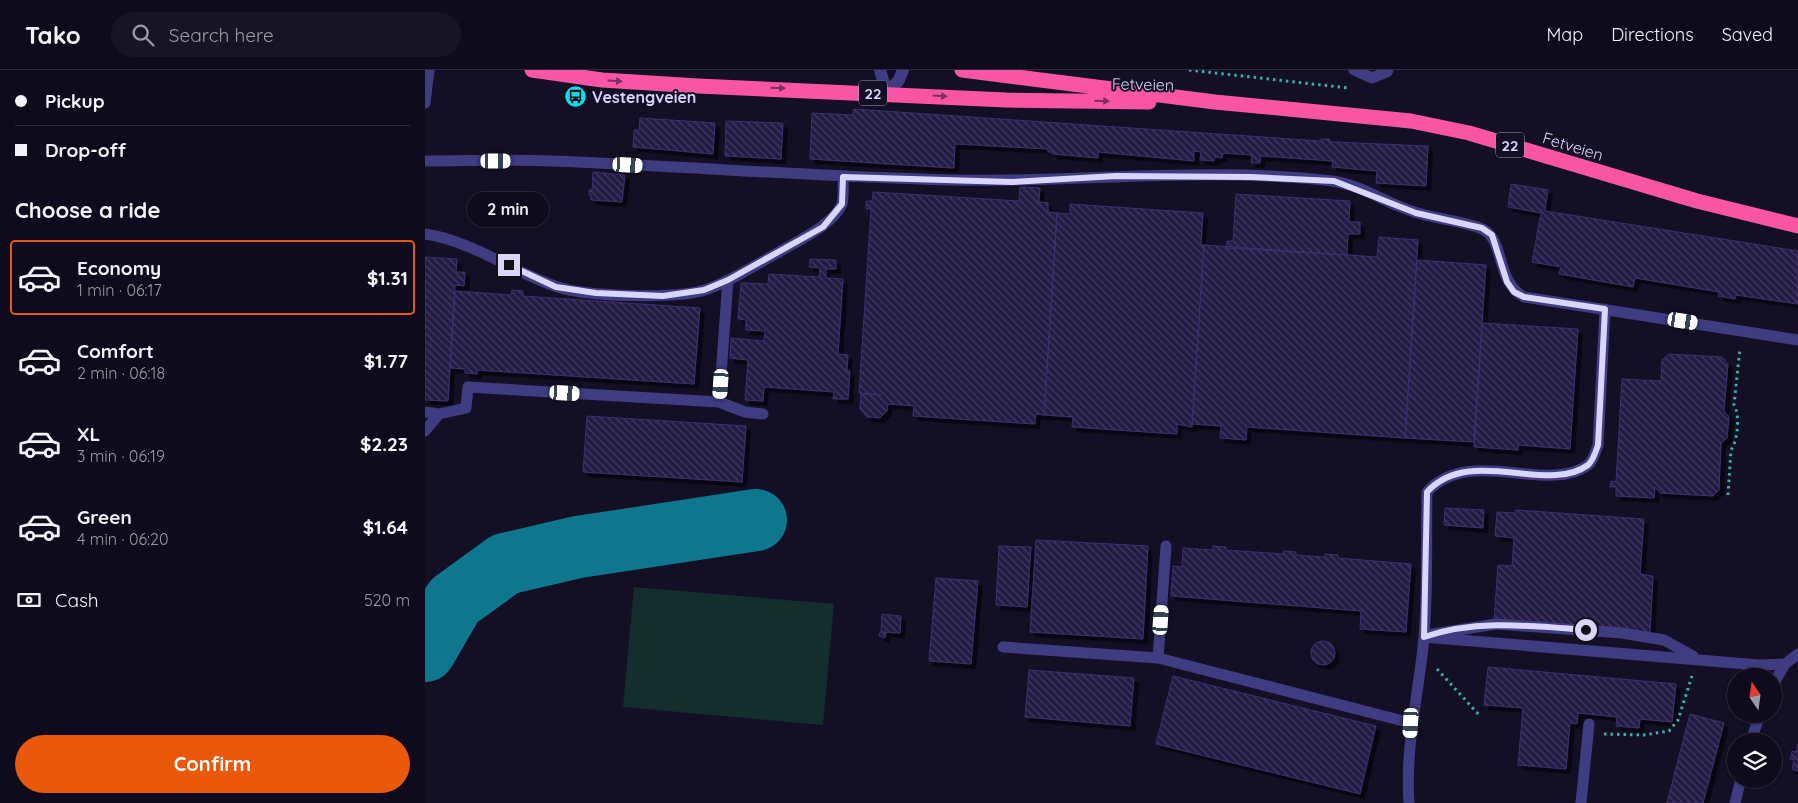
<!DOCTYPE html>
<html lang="en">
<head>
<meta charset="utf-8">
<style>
  body { margin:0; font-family:Quicksand,sans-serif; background:#171525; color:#f1f3f6; height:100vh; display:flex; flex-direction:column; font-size:19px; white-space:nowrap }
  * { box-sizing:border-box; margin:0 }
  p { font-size:16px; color:#9b9ba3 }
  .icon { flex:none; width:28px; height:28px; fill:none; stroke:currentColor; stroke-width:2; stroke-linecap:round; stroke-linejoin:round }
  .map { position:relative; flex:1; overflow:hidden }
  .drawer { display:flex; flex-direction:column; background:#0e0c1c; width:425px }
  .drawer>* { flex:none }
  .top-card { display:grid; align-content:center; height:110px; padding:0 15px; background:#0e0c1c }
  .needle { width:32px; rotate:347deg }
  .tools { position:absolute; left:1302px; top:598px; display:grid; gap:10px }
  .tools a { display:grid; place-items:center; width:55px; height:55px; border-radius:50%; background:#0e0c1c; box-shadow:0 1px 4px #0004,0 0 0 1px #2e2c3b; font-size:25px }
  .end { position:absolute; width:22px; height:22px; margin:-11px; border:6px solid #d9d5fd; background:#111; box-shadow:0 0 0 2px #111 }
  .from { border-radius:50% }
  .bubble { position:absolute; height:35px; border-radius:18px; background:#0e0c1c; box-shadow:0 1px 4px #0004,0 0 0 1px #2e2c3b; font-size:16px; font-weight:700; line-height:35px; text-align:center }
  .car { position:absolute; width:15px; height:30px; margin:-15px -8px; border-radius:6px; box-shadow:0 0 4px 1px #0007; background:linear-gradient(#fff 24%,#345 0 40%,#fff 0 76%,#345 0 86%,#fff 0) }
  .top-card b { display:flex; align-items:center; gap:18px; height:48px; font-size:19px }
  .top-card b+b { border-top:1px solid #2e2c3b }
  .top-card i { width:12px; height:12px; background:#f1f3f6 }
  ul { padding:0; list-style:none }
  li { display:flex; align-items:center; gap:15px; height:75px; margin:0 10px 8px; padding:0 5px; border:2px solid transparent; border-radius:5px }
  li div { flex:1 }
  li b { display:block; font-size:19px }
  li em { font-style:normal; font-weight:700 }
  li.on { border-color:#ea580c }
  li>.icon { width:45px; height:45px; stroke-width:1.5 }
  h2 { padding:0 15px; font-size:22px; line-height:60px }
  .pay { display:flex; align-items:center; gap:12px; height:55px; padding:0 15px; font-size:19px }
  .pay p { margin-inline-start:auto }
  .action { display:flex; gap:10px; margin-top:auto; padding:10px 15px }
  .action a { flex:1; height:58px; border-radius:30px; background:#ea580c; color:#fff; font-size:20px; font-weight:700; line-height:58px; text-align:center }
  header { display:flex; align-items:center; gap:30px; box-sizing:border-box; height:70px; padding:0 25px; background:#0e0c1c; border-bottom:1px solid #2e2c3b }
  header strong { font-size:24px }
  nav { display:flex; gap:28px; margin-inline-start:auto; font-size:18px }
  .search { width:350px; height:45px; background:#171525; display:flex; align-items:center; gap:12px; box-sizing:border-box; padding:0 18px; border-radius:28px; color:#9b9ba3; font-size:19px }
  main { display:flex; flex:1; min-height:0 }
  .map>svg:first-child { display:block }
  .grass { fill:#132e2d }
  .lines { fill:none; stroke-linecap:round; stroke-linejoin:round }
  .taxiway { stroke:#0e778d; stroke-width:62 }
  .building { fill:url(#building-back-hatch); stroke:#3c2f70; filter:url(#shadow) }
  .path { stroke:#34b2aa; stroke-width:3; stroke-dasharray:2.5 4; stroke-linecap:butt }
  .lane { stroke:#3f3c82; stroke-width:11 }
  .street { stroke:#3f3c82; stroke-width:12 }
  .highway { stroke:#f955a4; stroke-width:15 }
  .oneway { fill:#7a2f5e }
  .route { stroke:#d9d5fd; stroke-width:6 }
  .labels { text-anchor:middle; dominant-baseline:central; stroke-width:4; stroke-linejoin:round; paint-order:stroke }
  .shield { fill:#131025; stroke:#9e9abc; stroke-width:1 }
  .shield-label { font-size:15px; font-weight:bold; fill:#d9d5fd }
  .street-label { font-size:16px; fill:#d9d5fd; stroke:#131025 }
  .poi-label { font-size:16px; font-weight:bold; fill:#d9d5fd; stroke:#131025; text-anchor:start }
</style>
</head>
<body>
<header>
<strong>Tako</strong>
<div class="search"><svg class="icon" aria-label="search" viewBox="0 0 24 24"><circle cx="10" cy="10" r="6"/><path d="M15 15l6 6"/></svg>Search here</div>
<nav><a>Map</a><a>Directions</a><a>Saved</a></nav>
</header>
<main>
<section class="drawer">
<div class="top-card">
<b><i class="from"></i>Pickup</b>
<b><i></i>Drop-off</b>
</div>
<h2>Choose a ride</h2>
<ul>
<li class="on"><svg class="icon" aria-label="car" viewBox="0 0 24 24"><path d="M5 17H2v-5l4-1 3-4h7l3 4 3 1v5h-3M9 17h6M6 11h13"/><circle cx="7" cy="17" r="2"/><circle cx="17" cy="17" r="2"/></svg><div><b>Economy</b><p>1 min · 06:17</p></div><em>$1.31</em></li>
<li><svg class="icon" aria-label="car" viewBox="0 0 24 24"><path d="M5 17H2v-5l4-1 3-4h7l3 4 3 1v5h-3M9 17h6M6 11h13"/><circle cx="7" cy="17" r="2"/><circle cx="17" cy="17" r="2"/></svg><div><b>Comfort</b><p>2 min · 06:18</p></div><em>$1.77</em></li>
<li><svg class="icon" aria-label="car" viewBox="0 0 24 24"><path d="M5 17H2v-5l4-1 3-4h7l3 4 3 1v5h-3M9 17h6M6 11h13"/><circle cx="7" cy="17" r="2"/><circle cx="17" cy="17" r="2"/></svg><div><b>XL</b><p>3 min · 06:19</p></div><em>$2.23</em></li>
<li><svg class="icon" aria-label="car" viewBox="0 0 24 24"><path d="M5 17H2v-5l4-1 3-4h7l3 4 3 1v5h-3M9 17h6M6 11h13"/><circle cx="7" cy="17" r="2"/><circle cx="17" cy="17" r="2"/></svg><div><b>Green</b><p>4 min · 06:20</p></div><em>$1.64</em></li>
</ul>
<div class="pay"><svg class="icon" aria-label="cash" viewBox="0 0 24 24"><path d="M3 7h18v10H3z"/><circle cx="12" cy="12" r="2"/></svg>Cash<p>520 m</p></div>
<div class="action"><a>Confirm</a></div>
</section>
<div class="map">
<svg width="1373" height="733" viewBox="0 0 1373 733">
  <defs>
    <pattern id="building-back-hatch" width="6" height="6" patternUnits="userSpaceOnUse" patternTransform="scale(1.25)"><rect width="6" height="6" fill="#241c45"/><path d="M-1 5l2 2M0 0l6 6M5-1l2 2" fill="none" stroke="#433c61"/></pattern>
    <filter id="shadow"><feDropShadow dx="4.5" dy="4.5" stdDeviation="0" flood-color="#0009"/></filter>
  </defs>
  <rect width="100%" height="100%" fill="#131025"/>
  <!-- grass -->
  <path class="grass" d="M209 517 409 534 398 655 198 637Z"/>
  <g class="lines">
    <!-- taxiway -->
    <path class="taxiway" d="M0 581 29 531 80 494 153 477 331 450"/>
  </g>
  <!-- building -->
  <path class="building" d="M429 39 896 71V69H905L904 72H909L1003 76 1001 116 951 113 952 101 907 97 908 91 836 86 835 93H826L827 85 798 83 797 88 790 87 789 91 775 90 776 82 769 81V91L673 82V88L627 84 628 82H623V79L530 74 529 98 385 89 387 43 428 45Z
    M215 48 290 53 288 84 208 77 209 60H214Z
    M301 51 358 53 356 89 300 86Z
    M168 102 200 105 197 132 166 130V125H164V120H167Z
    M1086 114 1123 120 1120 141 1373 181V234L1311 225 1310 229 1293 226 1294 222 1210 208 1208 217 1134 204 1136 197 1107 192 1116 143 1083 137Z
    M595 117 615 118 614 132 623 133V142L632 143 619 345 611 344 610 354 488 346 489 336 463 334 462 341 455 348 442 347 435 339 436 324 456 325 434 323 446 139H441V131H447L448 122 594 131Z
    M811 124 925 131 924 152H935V164H923L922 185 801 178 802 171H808Z
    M645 134 778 143 776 175H779L767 357 752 354V364L647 357 648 347 619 345 632 143 645 144Z
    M954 167 993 170 980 368 822 357 821 370 795 368 796 356 767 354 779 175 952 187Z
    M0 187 32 189 31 202H40L39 216 30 215 23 331 0 330Z
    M385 189 411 190V199H401V208L418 209 413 284 423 285 422 301H425L423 329H408L409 322 339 317 338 331 320 330 323 290 305 288 306 268 339 271 340 261 321 260V250L313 249 316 213 343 214 344 204 394 207 395 198 384 197Z
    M992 190 1061 195 1049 372 980 368Z
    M87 220 98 221V226L275 238 269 314 52 300V304L40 303V299L25 298 30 221 86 225Z
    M1057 253 1153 259 1145 379 1093 375V380L1049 377Z
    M1244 284 1297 287 1303 294 1299 341 1304 347 1302 368 1296 373 1294 420 1288 426 1235 423 1230 417 1229 428 1191 426V417H1185L1186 411 1191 412 1197 309 1236 311 1237 290Z
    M162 346 321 356 317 412 158 402Z
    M1020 438 1059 440 1058 458 1019 455Z
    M1091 440 1219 449 1215 504 1228 506 1225 562 1069 551 1073 495 1087 496 1089 468 1070 466 1072 442 1090 443Z
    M611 470 723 476 718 569 605 562Z
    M574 476 606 477 602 537 571 535Z
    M788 476 801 477V480L858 484 859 481 871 482V485L900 487V484L913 485V488L986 494 981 562 935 559 936 541 746 526 748 496 757 497 758 478 788 480Z
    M511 508 553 511 546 594 504 591Z
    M457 544 476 546 475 563 456 562Z
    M455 562 461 563 460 568 454 566Z
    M886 583a12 12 0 1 1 24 0a12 12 0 1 1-24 0Z
    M1063 597 1251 614 1247 652 1215 649 1214 658 1191 656 1192 647 1153 643 1152 654 1145 653 1141 699 1093 695 1098 638 1059 635Z
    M604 600 709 608 705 656 600 647Z
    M748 606 951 656 935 724 731 674Z
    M1265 644 1299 653 1278 733H1242Z
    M1373 674V701L1367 699 1369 690 1365 689 1367 681 1371 682Z"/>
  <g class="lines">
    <!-- path -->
    <path class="path" d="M764 0 923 18
      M1303 425 1306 380C1313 371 1315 344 1309 335L1315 278
      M1012 599 1056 647
      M1179 664 1219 665 1244 661 1253 650 1267 606"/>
    <!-- lane -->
    <path class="lane" d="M929 0 947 8 962 2 963 0
      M0 33 4 0
      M0 91C42 91 85 89 127 91 260 96 392 107 525 110 652 113 780 96 907 111 937 115 964 135 993 143 1013 149 1035 151 1055 158 1081 167 1069 210 1099 227L1373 270
      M0 164C47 171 86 201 130 216 159 227 251 229 280 220 307 211 330 195 354 182 373 171 409 154 417 134 419 127 418 115 418 107
      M294 332 320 342 338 344
      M0 342 14 344 41 338 43 317 294 332 303 210
      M0 361 14 344
      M1008 564 1071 554 1197 563 1239 570 1268 586
      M999 567 1334 595 1360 594 1373 584
      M578 577 733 588 986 653
      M733 588 741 476
      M1349 613 1360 594
      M1326 671 1335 644
      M984 733C980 674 994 624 999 567 1003 519 1001 470 1002 422 1045 375 1122 425 1163 395 1168 391 1171 381 1173 375L1180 239
      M1156 733 1164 654
      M1310 733 1316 709"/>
    <!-- street -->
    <path class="street" d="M455 0 462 24
      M462 24 474 10 478 0"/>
    <!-- highway -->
    <path class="highway" d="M107 0 177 10 273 16 581 30 724 32
      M537 0 790 32 986 51 1044 63 1272 131 1373 156"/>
  </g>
  <!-- one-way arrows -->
  <defs><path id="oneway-solid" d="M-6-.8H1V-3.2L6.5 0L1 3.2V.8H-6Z" transform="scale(1.25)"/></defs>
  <g class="oneway">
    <use href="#oneway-solid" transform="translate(190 11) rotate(3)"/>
    <use href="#oneway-solid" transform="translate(353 18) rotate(2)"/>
    <use href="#oneway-solid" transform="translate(515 26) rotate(3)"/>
    <use href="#oneway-solid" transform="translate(677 31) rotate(1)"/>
  </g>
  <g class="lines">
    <!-- route -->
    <path class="route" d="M84 195 131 217 171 223 238 226 279 220 303 210 398 157 417 134 418 107 587 112 691 106 826 107 909 111 991 143 1057 158 1067 165 1082 212 1089 222 1099 227 1180 239 1173 375C1171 381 1168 391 1163 395 1122 425 1045 375 1002 422L999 567C1052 549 1106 556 1161 560"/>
  </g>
  <!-- icons -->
  <defs>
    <symbol id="bus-disc" viewBox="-11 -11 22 22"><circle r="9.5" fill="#09def5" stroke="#131025"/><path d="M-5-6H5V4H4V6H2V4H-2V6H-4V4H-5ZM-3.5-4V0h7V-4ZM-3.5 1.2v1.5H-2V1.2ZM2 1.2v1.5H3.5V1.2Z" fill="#111"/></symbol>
  </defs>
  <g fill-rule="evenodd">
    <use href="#bus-disc" x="138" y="14" width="25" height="25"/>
  </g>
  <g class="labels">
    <!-- shield labels -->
    <g class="shield">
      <rect x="434" y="10.5" width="28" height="25" rx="4"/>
      <rect x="1071" y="62.5" width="28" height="25" rx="4"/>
    </g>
    <g class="shield-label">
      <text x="448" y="23">22</text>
      <text x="1085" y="75">22</text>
    </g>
    <!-- street labels -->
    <g class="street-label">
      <text transform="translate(718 14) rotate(1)">Fetveien</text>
      <text transform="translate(1148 76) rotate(17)">Fetveien</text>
    </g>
    <!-- poi labels -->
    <g class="poi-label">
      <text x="167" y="27">Vestengveien</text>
    </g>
  </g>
</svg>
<div class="tools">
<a><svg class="needle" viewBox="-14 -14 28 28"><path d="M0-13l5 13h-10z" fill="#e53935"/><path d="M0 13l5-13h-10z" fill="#9b9ba3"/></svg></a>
<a><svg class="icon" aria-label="layers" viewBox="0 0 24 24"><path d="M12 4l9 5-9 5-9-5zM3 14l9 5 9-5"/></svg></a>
</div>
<i class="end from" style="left:1161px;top:560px"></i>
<i class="end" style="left:84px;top:195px"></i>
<div class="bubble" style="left:42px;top:122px;width:82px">2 min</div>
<i class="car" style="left:71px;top:91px;rotate:90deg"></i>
<i class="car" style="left:203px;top:95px;rotate:93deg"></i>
<i class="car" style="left:1258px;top:251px;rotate:99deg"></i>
<i class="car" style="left:296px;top:314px;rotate:184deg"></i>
<i class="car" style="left:140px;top:323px;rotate:93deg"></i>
<i class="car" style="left:736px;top:550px;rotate:4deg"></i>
<i class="car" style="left:986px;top:653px;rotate:183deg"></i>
</div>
</main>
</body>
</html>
